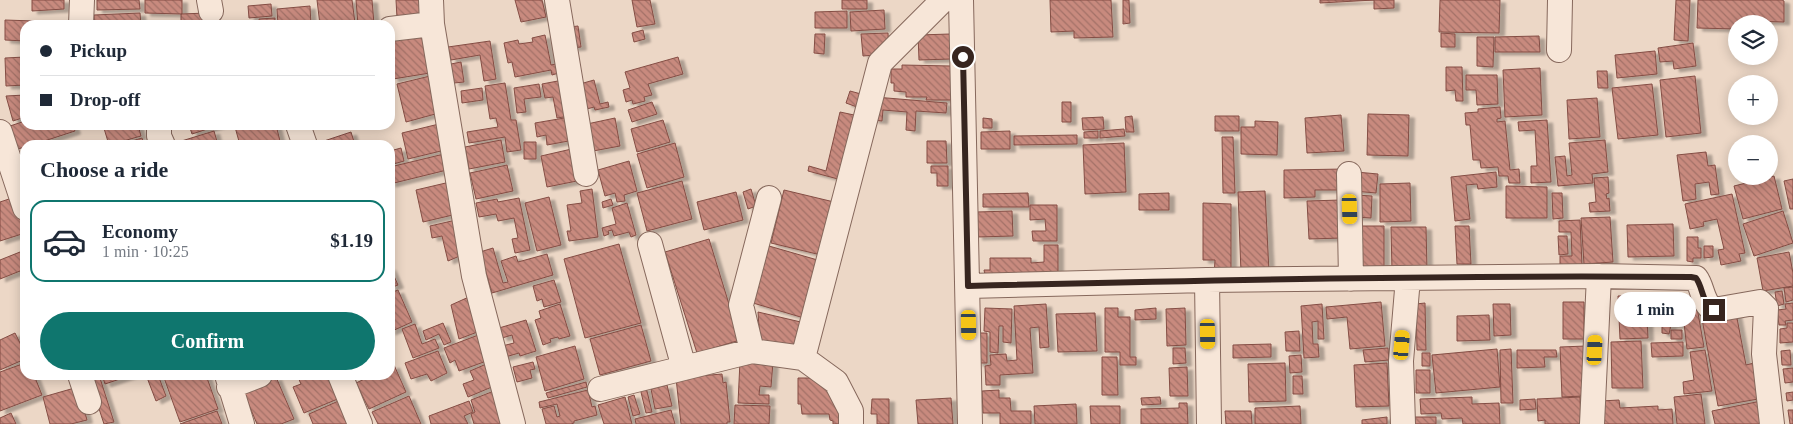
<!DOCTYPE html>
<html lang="en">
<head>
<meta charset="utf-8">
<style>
  body { margin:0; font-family:"Times New Roman",serif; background:#f2f2f3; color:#1f2937; height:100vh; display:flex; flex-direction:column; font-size:19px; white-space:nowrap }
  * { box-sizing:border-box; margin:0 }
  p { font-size:16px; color:#747a83 }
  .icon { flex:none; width:28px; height:28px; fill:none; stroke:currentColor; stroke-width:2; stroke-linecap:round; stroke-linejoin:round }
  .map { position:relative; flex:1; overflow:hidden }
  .side { position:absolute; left:20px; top:140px; width:375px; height:240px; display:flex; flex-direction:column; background:#fff; border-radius:15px; box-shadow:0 2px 12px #0003 }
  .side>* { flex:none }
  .hud { position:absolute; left:20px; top:20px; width:375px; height:110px; border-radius:15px; box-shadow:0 2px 12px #0003; display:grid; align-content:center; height:110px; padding:0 20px; background:#fff }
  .buttons { position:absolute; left:1728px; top:15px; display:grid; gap:10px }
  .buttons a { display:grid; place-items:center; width:50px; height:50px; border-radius:50%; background:#fff; box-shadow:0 2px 12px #0003; font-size:25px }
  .end { position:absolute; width:22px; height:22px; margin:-11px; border:6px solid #37251f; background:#fff; box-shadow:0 0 0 2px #fff }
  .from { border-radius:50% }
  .bubble { position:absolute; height:35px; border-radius:18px; background:#fff; box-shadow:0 2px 12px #0003; font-size:16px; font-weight:800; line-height:35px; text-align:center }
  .car { position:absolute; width:15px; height:30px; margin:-15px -8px; border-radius:6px; box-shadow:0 0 4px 1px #0007; background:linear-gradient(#f5c518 24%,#345 0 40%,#f5c518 0 76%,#345 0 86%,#f5c518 0) }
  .hud b { display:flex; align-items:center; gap:18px; height:48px; font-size:19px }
  .hud b+b { border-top:1px solid #e0e1e3 }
  .hud i { width:12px; height:12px; background:#1f2937 }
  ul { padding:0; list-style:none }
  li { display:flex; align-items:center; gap:15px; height:82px; margin:0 10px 8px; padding:0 10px; border:2px solid transparent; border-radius:15px }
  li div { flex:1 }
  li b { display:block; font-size:19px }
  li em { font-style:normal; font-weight:800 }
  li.on { border-color:#0f766e }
  li>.icon { width:45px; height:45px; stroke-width:1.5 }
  h2 { padding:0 20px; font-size:22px; line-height:60px }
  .cta { display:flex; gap:10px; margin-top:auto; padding:10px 20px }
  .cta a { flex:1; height:58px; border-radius:30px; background:#0f766e; color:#fff; font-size:20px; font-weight:800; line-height:58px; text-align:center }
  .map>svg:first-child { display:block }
  .building { fill:url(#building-back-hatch); stroke:#844d44; filter:url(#shadow) }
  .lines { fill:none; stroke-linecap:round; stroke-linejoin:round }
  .minor-casing { stroke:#86685c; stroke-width:26 }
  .minor { stroke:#f7e6d8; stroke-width:24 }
  .route { stroke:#37251f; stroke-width:6 }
</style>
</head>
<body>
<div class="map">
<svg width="1793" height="424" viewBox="0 0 1793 424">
  <defs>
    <pattern id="building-back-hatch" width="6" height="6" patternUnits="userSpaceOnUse" patternTransform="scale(1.25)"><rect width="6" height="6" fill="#c88a7e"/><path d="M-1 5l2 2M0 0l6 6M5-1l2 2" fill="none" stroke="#a37167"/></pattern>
    <filter id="shadow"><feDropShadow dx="5.5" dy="3" stdDeviation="1" flood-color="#0004"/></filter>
  </defs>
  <rect width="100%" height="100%" fill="#ecd7c6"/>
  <!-- building -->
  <path class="building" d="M32 0H64V9L32 11Z
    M97 0H139L140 9 97 10Z
    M145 0H182V14L145 13Z
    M317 0H352L355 23 320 25Z
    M356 0H372L374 24 358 25Z
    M396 0H422L423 17 397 18Z
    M515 0H542L546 17 521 22Z
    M632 0H650L655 24 637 27Z
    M842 0H867V9H842Z
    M1050 0H1111L1113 37 1074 38V31L1051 32Z
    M1123 0H1129L1130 23 1123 24Z
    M1320 0H1394V8L1374 9V0L1320 3Z
    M1440 0H1500L1499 33 1439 32Z
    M1676 0H1690L1688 41 1674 40Z
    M1698 0H1782L1784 1V22L1741 21V24H1736V29L1697 28Z
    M271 4 272 16 249 18 248 6Z
    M310 6 311 25H278L277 9Z
    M884 10 885 29 851 31 850 12Z
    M847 11V28H815V12Z
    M140 13 141 25H94V15Z
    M207 13 209 25H181V14Z
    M275 18V25H259V19Z
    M5 20 34 21 33 25H25V41L5 40Z
    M41 21 74 23V25H41Z
    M578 26 581 47 573 48 570 27Z
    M422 29 430 73 393 79 390 61V34Z
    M643 30 645 39 634 42 632 33Z
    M888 33 889 54 863 56 861 34Z
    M1441 33 1455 34V47H1441Z
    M815 34H825L824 54 814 53Z
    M950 34 951 59 919 60 918 35Z
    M545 35 551 65 560 63 562 72 552 75 551 70 515 77 512 62 508 63 504 43 518 40 519 44 533 42 532 38Z
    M1539 36 1540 52H1495V37Z
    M1477 37H1494L1493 67 1477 66Z
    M490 41 496 79 484 81 480 55 451 60 448 47Z
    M1693 43 1696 66 1674 69 1673 61 1660 62 1658 48Z
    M1655 51 1657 74 1617 78 1615 55Z
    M25 57V85L6 86 5 58Z
    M678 57 683 74 648 84 652 95 644 97 645 101 633 104 632 100 626 102 623 90 630 88 625 72Z
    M461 62 464 82 454 83 451 64Z
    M902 65 951 66V100H926L927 97H906V92L894 91V83H891V69H902Z
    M1446 67H1462L1463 101H1456L1455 90 1446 91Z
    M1540 68 1542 115 1505 117 1503 70Z
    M1597 71H1607L1608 88H1598Z
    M1466 75H1497L1498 104 1477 105 1476 90H1466Z
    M430 76 439 113 406 122 397 84Z
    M1695 76 1701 133 1666 137 1660 80Z
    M563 80 570 116 557 118 553 97 545 98 542 84Z
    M594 80 600 104 608 102 609 107 595 110 594 107 587 109 580 84Z
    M505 83 511 120H516L521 150 507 152 505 137 469 143 467 132 498 127 496 118 490 119 485 86Z
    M539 84 541 97 524 99 526 112 517 113 514 88Z
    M1652 84 1658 135 1618 139 1612 88Z
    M482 88 483 100 462 103 461 91Z
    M850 91 861 94 857 107 846 103Z
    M25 95V117L13 121 6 96Z
    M875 97 947 103 946 113 916 111 915 131 906 130 907 112 883 110 882 121 873 120Z
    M1597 98 1600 137 1569 139 1567 100Z
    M652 102 657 114 632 122 628 110Z
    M1062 102H1071V122H1062Z
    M1500 107 1501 118 1497 119V122L1505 121 1510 170 1519 169 1520 183H1509L1508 176H1499L1498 167 1481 168 1480 160H1473L1470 125H1466L1465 113 1478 112V109Z
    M840 112 854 115 838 179 808 171 809 166 826 171Z
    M1368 114 1409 115 1408 156 1367 155Z
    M1341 115 1344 151 1307 153 1305 118Z
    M1132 116 1134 132H1126L1125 117Z
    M1215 116H1239V131H1215Z
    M570 117 574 140 547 145 546 135 537 137 535 123Z
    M1103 117 1104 129 1083 130 1082 118Z
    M615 118 620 146 593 151 587 124Z
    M983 118 992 119V128H983Z
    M663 120 670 142 637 152 631 129Z
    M1547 120 1551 182 1531 183V166H1537L1535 130 1519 131 1518 122Z
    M25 121V125H73L75 131 32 145H25V147L18 149 10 126Z
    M1255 121 1278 122 1277 155 1241 154V127H1255Z
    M439 124 445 150 408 159 402 133Z
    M103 125H138L141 136 109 145Z
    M189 125H220L192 134Z
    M243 125H276L281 145H240L235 127Z
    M1124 129 1125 136 1100 138V131Z
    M214 131 218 145H176L175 143Z
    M1010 131V149H981V132Z
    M1098 131V138H1084V132Z
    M351 132 355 145H312Z
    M1077 135V144L1014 145V136Z
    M1222 137H1233L1235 193H1223Z
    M142 138 144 145H118Z
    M501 140 505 162 469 169 465 147Z
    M1605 140 1608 172 1592 174 1593 183 1558 186 1555 157 1565 156 1567 176 1572 175 1569 143Z
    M927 141H946L947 163H927Z
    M524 142H536V159H524Z
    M675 143 684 177 647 188 637 154Z
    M1124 143 1126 192 1085 194 1083 145Z
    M401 148 404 161 390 165V151Z
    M576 148 582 180 547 187 541 156Z
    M1706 152 1708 166 1715 165 1719 194 1711 195 1709 182 1695 184 1696 199 1683 201 1677 155Z
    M444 154 447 170 390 184V167Z
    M629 161 637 191 624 195 625 201 617 202 615 193 605 196 598 170Z
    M507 165 513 191 476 199 470 173Z
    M931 166H948V186H937V173H931Z
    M1345 169V190H1315V197L1284 198V170Z
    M1356 172 1378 174 1376 193 1354 191Z
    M1496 172 1497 187 1478 189 1477 184 1466 185 1470 219 1455 221 1451 177Z
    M1774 176 1782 209 1743 219 1734 186Z
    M1608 177 1609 193 1606 194 1607 199 1609 198 1610 211 1590 212 1589 203 1596 202 1594 178Z
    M1793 179V209H1790L1784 181Z
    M682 181 692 219 647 231 637 193Z
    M450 182 457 214 423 222 416 190Z
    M1410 183 1411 221 1380 222V184Z
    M1506 186 1547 187V218H1506Z
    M592 189 598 237 569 241 567 231H571L567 205 582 203 580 191Z
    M751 189 756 206 748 209 743 192Z
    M784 190 834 202 821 255 771 243Z
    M1265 191 1269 272 1241 273 1238 192Z
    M736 192 743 220 704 230 697 202Z
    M1028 193 1029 207H983V194Z
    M1169 193V210H1139V194Z
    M1552 193H1562L1563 218 1553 219Z
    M1732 194 1745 253 1739 254 1741 261 1721 265 1718 250 1724 249 1717 219 1703 222 1704 226 1690 229 1685 204Z
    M1356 195 1372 196 1371 218 1355 217Z
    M15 197 25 233 0 241V202Z
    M549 197 561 245 537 251 525 203Z
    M519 198 530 250 515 253 512 239 518 238 514 218 498 221 496 214 479 217 476 203 497 199 498 202Z
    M611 199 613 205 603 208 602 202Z
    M1341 200 1342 238 1309 239 1307 201Z
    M627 203 636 235 631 237 629 232 614 236 612 230 608 231 609 234 604 236 602 228 616 224 612 208Z
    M1203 203 1231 204V276H1214L1215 260H1203Z
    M1030 205H1057V241H1033L1032 231H1046L1045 219 1030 220Z
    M1012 211 1013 236 977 237 976 212Z
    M1783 211 1793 243 1754 256 1743 224Z
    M1610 217 1613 262 1584 264 1581 218Z
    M456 220 462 255 448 261 442 236 432 238 430 226Z
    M1580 220 1582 265 1560 266V256H1572L1571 232H1559V221Z
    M1673 224 1674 256 1628 257 1627 225Z
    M1357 226H1384V271H1357Z
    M1455 226H1469L1471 264H1457Z
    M1391 227H1426L1427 270 1392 271Z
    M1558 236H1567L1568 254 1559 255Z
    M1687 237H1698V248H1701V258H1693V262L1687 261Z
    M709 239 740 340 697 353 665 252Z
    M619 244 641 323 585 338 564 259Z
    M1044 245H1058V274L985 275 984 270H990V258H1031V263L1044 262Z
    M769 246 821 261 804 318 753 303Z
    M1704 246H1713V257L1704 258Z
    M493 248 503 283 508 282 501 261 516 256 518 262 547 254 553 275 492 293 480 252Z
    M25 250V283L20 271 0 279V260Z
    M1789 252 1793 273V286L1763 291 1757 258Z
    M390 267 398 285 390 288Z
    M554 280 561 302 544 307 542 299 537 301 533 286Z
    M1793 287V300L1786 302 1784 288Z
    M398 290 412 322 390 332V293Z
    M1782 291 1784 304 1777 306 1775 292Z
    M1650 295 1651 314 1647 315 1648 338 1620 339 1618 296Z
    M471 296 480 331 459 339 451 305Z
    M1695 296 1704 347 1687 349 1682 306H1673V310H1678L1680 325H1671L1669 334 1662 333V319H1656L1655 299Z
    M1381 302 1385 346 1350 349 1347 317 1327 319 1326 307Z
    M1563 302H1584V339H1563Z
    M1425 303 1426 350H1417L1416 304Z
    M1793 303V320L1785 321 1786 325H1779L1777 310 1786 309 1785 304Z
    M560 304 570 336 559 339 558 337 550 339 551 342 543 345 535 320 541 318 539 311Z
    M1046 304 1049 347 1040 348 1039 327 1030 328 1033 373 1000 375V385H986L985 366 991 365 990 355 1006 354 1007 361 1017 360 1014 306Z
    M1322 304 1324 339H1318V321L1312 322 1313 344H1318L1319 357 1304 358 1301 306Z
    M1493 304H1510L1511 335 1494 336Z
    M985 308 1012 309 1011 343 1003 342V326H999L998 353 990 352V332L984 331Z
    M1105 308H1118V317H1130V357H1136V365H1120V352H1105Z
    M1156 308V319L1135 320V310Z
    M1185 308 1186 345 1167 346 1166 309Z
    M758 312 805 323 798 352 760 344Z
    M1095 313 1097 351 1058 352 1056 314Z
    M1736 313 1746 365 1758 362 1764 398 1718 406 1702 319Z
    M1489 315 1490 340 1457 341V316Z
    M526 320 536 351 520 356 519 353 502 358 498 347 514 343 512 335 502 338 499 328Z
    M443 323 451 342 444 345 439 334 426 340 423 331Z
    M1787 323H1793V342L1780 343V329L1787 328Z
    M415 324 422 344 435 339 439 348 413 358 402 329Z
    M641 325 651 361 600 375 590 339Z
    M1671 330H1682V339H1671Z
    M1299 331 1300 351H1286L1285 332Z
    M15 333 25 353V359L0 370V340Z
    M977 333H987V363H977Z
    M481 334 492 359 459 371 455 360 450 363 444 348Z
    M1641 341 1643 388H1612L1611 342Z
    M1683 342V356L1652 357 1651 343Z
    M1271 344V357L1233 358V345Z
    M575 346 584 379 545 391 536 357Z
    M1586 346 1583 396 1562 397 1560 347Z
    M1173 348H1185L1186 363 1173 364Z
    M1388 348 1389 360 1365 362 1363 350Z
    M1497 349 1500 387 1436 393 1432 355Z
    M1511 349 1513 403H1501L1500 350Z
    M1517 350H1556L1557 357H1544L1545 367 1517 368Z
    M1705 350 1712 391 1684 394 1683 382 1694 380 1690 352Z
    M1790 350 1791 365H1782L1781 351Z
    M438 351 447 373 431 381 427 374 411 379 405 363Z
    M1422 353H1430V366H1422Z
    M1301 355 1302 372 1290 373 1289 356Z
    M1102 357H1117L1118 395H1102Z
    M740 361 773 362 771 387 760 386 759 395H769V404L738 403Z
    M491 362 499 384 468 397 463 384 474 380 470 371Z
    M533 362 535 369 530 370 532 378 517 382 513 367Z
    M25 363V375H34L42 395 0 411V372Z
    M1285 363 1286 401 1249 402 1248 364Z
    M1387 363 1389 406 1356 407 1354 365Z
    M394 365 406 392 369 409 356 383 373 375H390V367Z
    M1187 367 1188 396H1170L1169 368Z
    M1793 368V382L1785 383 1783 369Z
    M1416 370H1430V393H1416Z
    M722 374 723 383 726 382 730 422H727V424H681L676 378Z
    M88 375H99L114 422 104 424Z
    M102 375H132L105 384Z
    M146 375H158L166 396 156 401Z
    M163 375H206L218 409 180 422Z
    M297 375H330L340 398 304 413 293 387 301 384Z
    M1293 376H1302L1303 394H1293Z
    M276 377 294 419 281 424H257L243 391Z
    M798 378H818L841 397 842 424H833V421L830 420 829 414H802L801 404H798Z
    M586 382 587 387 548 398 546 393Z
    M667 385 672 406 655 409 651 389Z
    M78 387 87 420 71 424H50L43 397Z
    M646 387 652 412 646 413 640 388Z
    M499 389 509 424H474L471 414 475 412 471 400Z
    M588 390 592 407 595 406 597 415 574 421V423L571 424H546L542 409 554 406 557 417 560 416 557 404 540 408 539 402Z
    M999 390V398H1010L1011 411H1031V424H1000V413H983L982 391Z
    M1793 392V400L1787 401 1786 393Z
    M1701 394 1705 424H1677L1674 397Z
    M634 395 640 414 633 416 628 397Z
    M409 396 421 424H378L372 412Z
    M625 397 632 424H604L598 405Z
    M1160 397 1161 404 1142 405 1141 398Z
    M1472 397V404L1499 403 1500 424H1463L1462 418 1442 419 1441 413 1421 414 1420 399Z
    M1580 397 1581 424H1545V420L1538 421 1537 399Z
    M951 398 953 424H918L916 400Z
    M343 399 354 424H313L309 414Z
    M872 399H889V424H877V414H871Z
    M1535 399 1536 409 1520 410V400Z
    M1619 400 1620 408 1658 406V410L1672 409 1673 424H1603L1601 401Z
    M469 401 473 412 464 416 468 424H431L429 416Z
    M1761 401 1766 424H1715L1712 411Z
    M1179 403H1187L1188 424H1141V409L1179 408Z
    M1076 404 1077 424H1035L1034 406Z
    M735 405 770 406 769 424H734Z
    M1090 406H1120V424H1091Z
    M1300 406 1301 424H1255V408Z
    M671 410 675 424H636L635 419Z
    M1788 410H1793V424H1790Z
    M217 411 222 424H180Z
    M1225 411H1251L1252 424H1226Z
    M11 413 16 424H0V418Z
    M1387 417V424H1362V420Z
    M1414 417H1436V424H1414Z"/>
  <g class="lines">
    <defs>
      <path id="minor" d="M209 0 211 11
        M431 0 432 24 474 276 513 424
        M557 0 586 174
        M961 0 970 424
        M81 25 82 0
        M390 29 432 24
        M1559 50 1560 0
        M159 125V136L163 145
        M298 125 305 145
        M0 132 25 208
        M1349 174 1351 279
        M650 244 684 368
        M1207 280 1209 424
        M968 286 1207 280 1599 276 1696 278C1703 287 1702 304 1714 310L1760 302 1766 308 1764 354 1772 424
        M752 351 741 305 769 198
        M803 358 880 63 943 0
        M80 375 89 402
        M227 375 242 424
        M340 375 360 424
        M229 387 260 375
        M600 389 752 351 803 358 836 382 851 411V424
        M1403 424 1401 361 1408 278
        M1592 424 1599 276"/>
    </defs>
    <!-- minor casing -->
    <use href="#minor" class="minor-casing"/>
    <!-- minor -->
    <use href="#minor" class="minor"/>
  </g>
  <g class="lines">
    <!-- route -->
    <path class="route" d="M963 57 968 286C1209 280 1450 275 1691 277L1696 278C1703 287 1702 304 1714 310"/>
  </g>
</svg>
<div class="buttons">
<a><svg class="icon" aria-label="layers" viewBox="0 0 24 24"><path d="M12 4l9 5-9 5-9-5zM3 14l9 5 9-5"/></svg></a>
<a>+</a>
<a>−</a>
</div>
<i class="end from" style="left:963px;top:57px"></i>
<i class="end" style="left:1714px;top:310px"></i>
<div class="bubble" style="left:1614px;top:292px;width:82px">1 min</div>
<i class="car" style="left:1350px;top:209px;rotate:178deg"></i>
<i class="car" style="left:969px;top:325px;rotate:179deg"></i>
<i class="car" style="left:1208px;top:334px;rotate:179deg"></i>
<i class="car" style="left:1402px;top:345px;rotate:5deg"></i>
<i class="car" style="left:1595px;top:350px;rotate:3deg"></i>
<div class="hud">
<b><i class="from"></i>Pickup</b>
<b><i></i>Drop-off</b>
</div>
<section class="side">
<h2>Choose a ride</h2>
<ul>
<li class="on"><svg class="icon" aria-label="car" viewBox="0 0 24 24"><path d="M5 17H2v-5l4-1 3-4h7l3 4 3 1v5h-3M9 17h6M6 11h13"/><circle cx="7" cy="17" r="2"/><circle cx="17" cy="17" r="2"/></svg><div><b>Economy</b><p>1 min · 10:25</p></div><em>$1.19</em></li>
</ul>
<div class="cta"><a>Confirm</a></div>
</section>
</div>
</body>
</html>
